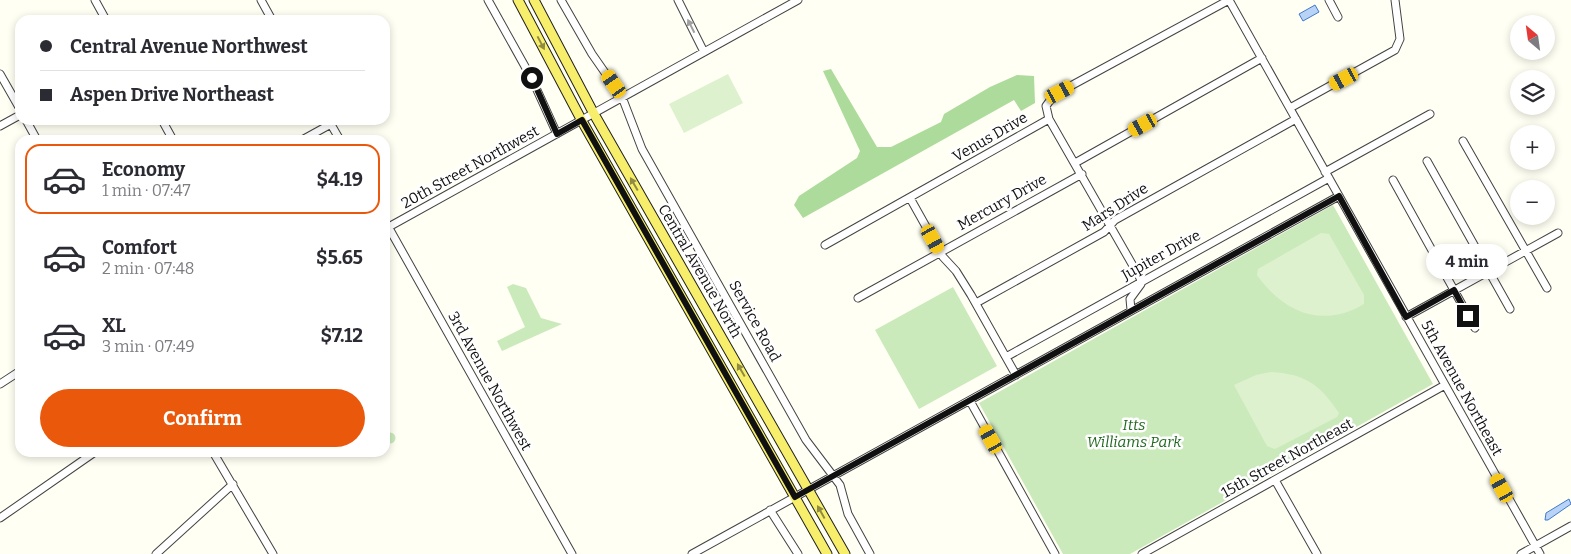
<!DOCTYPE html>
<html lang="en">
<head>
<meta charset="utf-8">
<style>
  body { margin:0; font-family:Bitter,serif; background:#f7f7f7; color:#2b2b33; height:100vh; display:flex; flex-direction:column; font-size:19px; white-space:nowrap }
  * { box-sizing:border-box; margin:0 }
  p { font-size:16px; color:#7c7c81 }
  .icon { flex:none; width:28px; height:28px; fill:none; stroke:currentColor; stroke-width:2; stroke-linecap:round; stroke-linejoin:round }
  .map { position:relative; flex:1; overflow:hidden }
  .details { position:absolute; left:15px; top:135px; width:375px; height:322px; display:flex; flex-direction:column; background:#fff; border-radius:15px; box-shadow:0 2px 8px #0003 }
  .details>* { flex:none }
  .hud { position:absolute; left:15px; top:15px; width:375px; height:110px; border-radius:15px; box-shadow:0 2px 8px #0003; display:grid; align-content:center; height:110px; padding:0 25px; background:#fff }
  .needle { width:32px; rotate:331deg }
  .tools { position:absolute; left:1510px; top:15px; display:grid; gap:10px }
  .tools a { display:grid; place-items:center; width:45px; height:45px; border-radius:50%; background:#fff; box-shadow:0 2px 8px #0003; font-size:25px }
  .end { position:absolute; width:22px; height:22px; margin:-11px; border:6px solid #101010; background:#fff; box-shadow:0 0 0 2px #fff }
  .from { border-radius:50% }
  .bubble { position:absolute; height:35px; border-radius:18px; background:#fff; box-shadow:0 2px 8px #0003; font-size:16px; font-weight:700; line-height:35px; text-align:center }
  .car { position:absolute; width:15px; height:30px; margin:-15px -8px; border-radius:6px; box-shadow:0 0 4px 1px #0007; background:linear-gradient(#f5c518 24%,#345 0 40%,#f5c518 0 76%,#345 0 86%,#f5c518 0) }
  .hud b { display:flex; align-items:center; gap:18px; height:48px; font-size:19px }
  .hud b+b { border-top:1px solid #e1e1e2 }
  .hud i { width:12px; height:12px; background:#2b2b33 }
  ul { padding:9px 0 0; list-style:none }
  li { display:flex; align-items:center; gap:15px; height:70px; margin:0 10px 8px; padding:0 15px; border:2px solid transparent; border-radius:15px }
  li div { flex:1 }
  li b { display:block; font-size:19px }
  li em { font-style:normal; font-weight:700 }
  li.selected { border-color:#ea580c }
  li>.icon { width:45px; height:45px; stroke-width:1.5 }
  .action { display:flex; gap:10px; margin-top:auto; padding:10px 25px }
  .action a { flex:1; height:58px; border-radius:30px; background:#ea580c; color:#fff; font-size:20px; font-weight:700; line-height:58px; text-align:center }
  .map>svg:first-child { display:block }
  .green { fill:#cbeabc }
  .forest { fill:#acdb9b }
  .pitch { fill:#def1ce }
  .water { fill:#b8d3f6; stroke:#3f7acd }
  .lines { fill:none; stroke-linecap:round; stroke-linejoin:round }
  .minor-casing { stroke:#434343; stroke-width:9 }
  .major-casing { stroke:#212121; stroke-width:11 }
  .minor { stroke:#fff; stroke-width:7 }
  .major { stroke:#f7ef6b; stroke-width:9 }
  .oneway { fill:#9f9f9f }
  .oneway2 { fill:#8f8b42 }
  .route { stroke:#101010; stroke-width:6 }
  .labels { text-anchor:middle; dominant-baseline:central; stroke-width:5; stroke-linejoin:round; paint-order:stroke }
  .street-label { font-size:15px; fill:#101010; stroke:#fff }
  .park-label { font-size:15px; font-style:italic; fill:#21681f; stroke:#fff }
</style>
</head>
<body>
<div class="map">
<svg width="1571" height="554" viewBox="0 0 1571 554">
  <rect width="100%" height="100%" fill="#fffff3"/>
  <!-- green -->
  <path class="green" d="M1333 205 1433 384 1130 554H1063L979 403Z
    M513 284 526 288 541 318 562 324 502 351 497 341 525 327 507 287Z
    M953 287 997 366 919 409 875 330Z
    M384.5 438a5.5 5.5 0 1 1 11 0a5.5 5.5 0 1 1-11 0Z"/>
  <!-- forest -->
  <path class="forest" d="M831 69 877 147H891L941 122 944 114 990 87 1017 75 1034 76 1035 103 1021 111 1014 100 803 218 794 205 799 196 857 158 860 151 823 71Z"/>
  <!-- pitch -->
  <path class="pitch" d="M728 74 743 103 684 133 669 104Z
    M1321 233 1329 234 1364 295V304C1323 329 1283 312 1257 275L1258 269Z
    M1271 372C1306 374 1320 385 1339 413L1337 417 1275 449 1267 446 1234 385 1256 375Z"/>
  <!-- water -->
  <path class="water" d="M1315 5 1319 12 1303 21 1299 14Z
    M1569 499 1571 504 1548 520H1545L1546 513Z"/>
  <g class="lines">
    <defs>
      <path id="minor" d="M95 0 106 20
        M261 0 272 20
        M488 0 532 79 557 134
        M561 0 592 54 622 97 642 149 806 440 840 485 848 514 870 554
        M678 0 704 52
        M1229 0 1540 554
        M1329 0 1338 17
        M0 74 20 109
        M1290 108 1395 50 1400 39 1395 0
        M1049 119 1140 278 1141 284 1130 299 1131 310
        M26 120 37 140
        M162 120 173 140
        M329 121 340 140
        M0 126 20 115
        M302 140 331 124
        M1463 141 1547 288
        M1427 161 1510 309
        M1075 163 1262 58
        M1325 172 1430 114
        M1393 180 1475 328
        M910 198 943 257 956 271 971 295 1016 375
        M385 221 572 554
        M385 229 798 0
        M825 245 1049 119 1046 106 1054 95 1229 0
        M858 298 1082 174
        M976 303 1104 232 1115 220 1296 119
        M1406 317 1558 233
        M1006 357 1329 178
        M0 384 20 371
        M970 401 1055 554
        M213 452 273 554
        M1275 480 1317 554
        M770 510 798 554
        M0 518 95 452
        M156 554 233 484
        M692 554 1339 196
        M1142 554 1445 385
        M1521 554 1571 526"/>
      <path id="major" d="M518 0 582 121 827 554
        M534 0 594 114 845 554"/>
    </defs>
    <!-- minor casing -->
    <use href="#minor" class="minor-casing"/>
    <!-- major casing -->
    <use href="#major" class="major-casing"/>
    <!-- minor -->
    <use href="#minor" class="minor"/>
    <!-- major -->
    <use href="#major" class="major"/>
  </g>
  <!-- one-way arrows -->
  <defs><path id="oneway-solid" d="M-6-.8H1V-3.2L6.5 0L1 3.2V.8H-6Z" transform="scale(1.25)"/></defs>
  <use class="oneway" href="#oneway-solid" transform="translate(691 26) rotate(-117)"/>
  <g class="oneway2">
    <use href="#oneway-solid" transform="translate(541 43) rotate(62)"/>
    <use href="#oneway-solid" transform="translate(634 184) rotate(-120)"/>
    <use href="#oneway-solid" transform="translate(741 370) rotate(-120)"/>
    <use href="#oneway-solid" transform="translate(821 512) rotate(-119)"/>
  </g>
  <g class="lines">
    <!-- route -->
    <path class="route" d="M532 78 557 134 582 120 795 497 1339 196 1406 317 1454 290 1468 316"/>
  </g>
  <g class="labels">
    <!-- street labels -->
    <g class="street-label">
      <text transform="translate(990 137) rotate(-30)">Venus Drive</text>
      <text transform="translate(470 167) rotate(-29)">20th Street Northwest</text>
      <text transform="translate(1002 202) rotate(-29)">Mercury Drive</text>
      <text transform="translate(1115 207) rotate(-33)">Mars Drive</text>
      <text transform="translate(1161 255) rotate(-29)">Jupiter Drive</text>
      <text transform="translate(700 271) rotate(60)">Central Avenue North</text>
      <text transform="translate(755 321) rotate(61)">Service Road</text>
      <text transform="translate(490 381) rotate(61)">3rd Avenue Northwest</text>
      <text transform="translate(1462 388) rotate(61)">5th Avenue Northeast</text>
      <text transform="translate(1287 458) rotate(-29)">15th Street Northeast</text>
    </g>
    <!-- park labels -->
    <g class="park-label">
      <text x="1134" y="425">Itts<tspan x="1134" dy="17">Williams Park</tspan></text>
    </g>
  </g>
</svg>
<div class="tools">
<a><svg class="needle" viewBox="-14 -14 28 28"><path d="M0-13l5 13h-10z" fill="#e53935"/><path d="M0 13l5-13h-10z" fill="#7c7c81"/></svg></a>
<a><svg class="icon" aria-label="layers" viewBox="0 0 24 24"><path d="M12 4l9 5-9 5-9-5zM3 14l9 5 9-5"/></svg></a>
<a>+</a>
<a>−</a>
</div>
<i class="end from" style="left:532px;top:78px"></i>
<i class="end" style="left:1468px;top:316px"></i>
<div class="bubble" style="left:1426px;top:244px;width:82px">4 min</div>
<i class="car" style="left:1344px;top:79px;rotate:242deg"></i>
<i class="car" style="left:614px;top:84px;rotate:325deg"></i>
<i class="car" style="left:1060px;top:92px;rotate:62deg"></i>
<i class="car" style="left:1143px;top:125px;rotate:241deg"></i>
<i class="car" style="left:933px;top:239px;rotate:151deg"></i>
<i class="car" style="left:991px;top:439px;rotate:331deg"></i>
<i class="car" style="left:1502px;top:488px;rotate:331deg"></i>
<div class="hud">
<b><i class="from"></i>Central Avenue Northwest</b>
<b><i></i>Aspen Drive Northeast</b>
</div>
<section class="details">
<ul>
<li class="selected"><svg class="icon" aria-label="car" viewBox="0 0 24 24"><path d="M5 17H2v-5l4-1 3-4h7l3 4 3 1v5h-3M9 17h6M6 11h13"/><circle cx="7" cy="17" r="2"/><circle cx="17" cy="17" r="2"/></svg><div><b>Economy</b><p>1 min · 07:47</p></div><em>$4.19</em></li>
<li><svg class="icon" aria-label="car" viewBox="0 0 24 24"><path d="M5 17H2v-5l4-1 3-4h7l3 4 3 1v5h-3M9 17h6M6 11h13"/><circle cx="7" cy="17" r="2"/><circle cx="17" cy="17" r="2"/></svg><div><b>Comfort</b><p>2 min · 07:48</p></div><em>$5.65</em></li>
<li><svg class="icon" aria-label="car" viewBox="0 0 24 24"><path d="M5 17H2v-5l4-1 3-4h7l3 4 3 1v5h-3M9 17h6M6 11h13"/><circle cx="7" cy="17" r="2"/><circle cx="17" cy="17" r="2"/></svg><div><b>XL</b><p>3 min · 07:49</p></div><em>$7.12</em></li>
</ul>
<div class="action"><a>Confirm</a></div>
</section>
</div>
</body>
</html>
